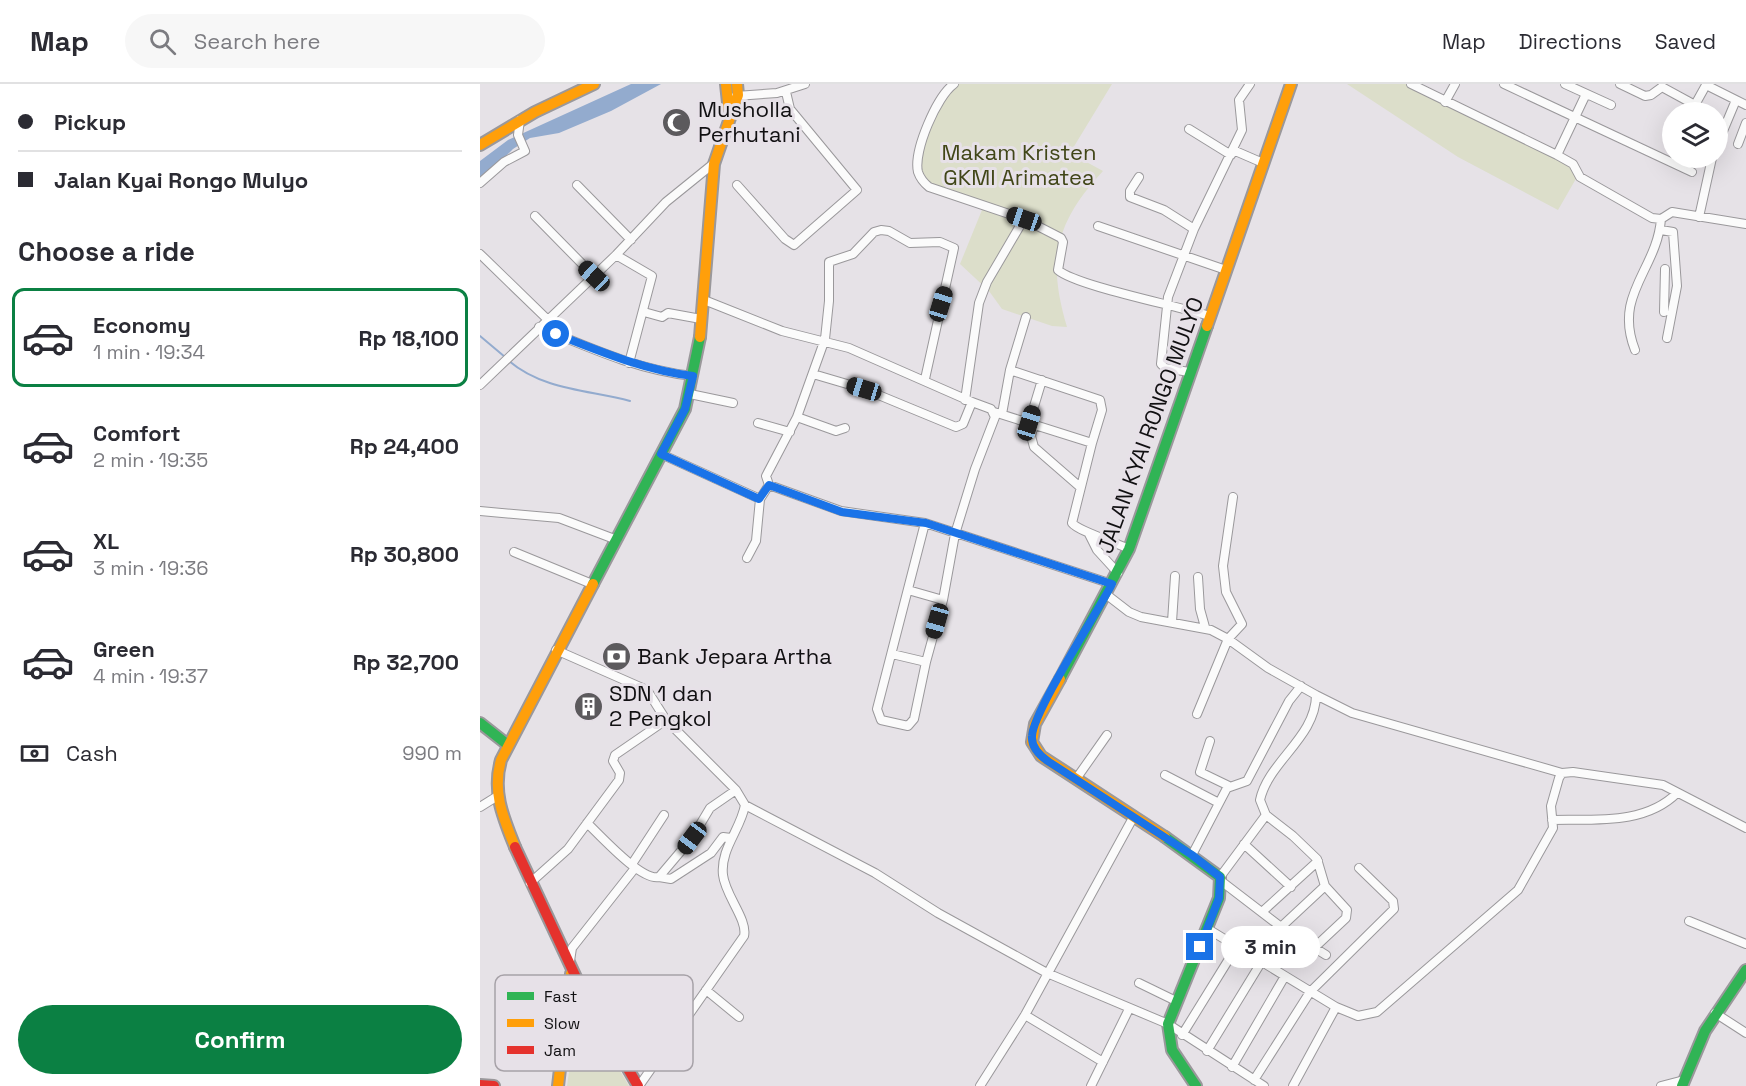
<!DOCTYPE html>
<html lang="en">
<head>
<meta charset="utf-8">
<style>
  body { margin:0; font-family:"Space Grotesk",sans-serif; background:#f7f7f7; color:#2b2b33; height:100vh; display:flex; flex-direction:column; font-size:22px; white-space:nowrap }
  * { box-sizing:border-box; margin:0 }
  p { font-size:20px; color:#7c7c81 }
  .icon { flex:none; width:33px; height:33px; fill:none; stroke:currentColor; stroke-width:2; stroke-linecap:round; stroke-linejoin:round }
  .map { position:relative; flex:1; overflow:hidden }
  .drawer { display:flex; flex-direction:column; background:#fff; width:480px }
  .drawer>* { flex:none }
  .hud { display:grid; align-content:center; height:132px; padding:0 18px; background:#fff }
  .controls { position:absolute; left:1182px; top:18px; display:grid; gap:12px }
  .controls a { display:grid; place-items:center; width:66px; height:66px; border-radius:50%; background:#fff; box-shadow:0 6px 24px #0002; font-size:30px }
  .end { position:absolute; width:27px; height:27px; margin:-14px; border:8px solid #1a73e8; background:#fff; box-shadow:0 0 0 3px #fff }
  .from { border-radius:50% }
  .bubble { position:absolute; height:42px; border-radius:21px; background:#fff; box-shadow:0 6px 24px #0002; font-size:20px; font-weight:800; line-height:42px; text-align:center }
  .car { position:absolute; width:18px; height:36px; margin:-18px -9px; border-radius:8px; box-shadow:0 0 4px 2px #0007; background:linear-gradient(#222 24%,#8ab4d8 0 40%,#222 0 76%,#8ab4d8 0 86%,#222 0) }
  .hud b { display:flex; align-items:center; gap:21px; height:57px; font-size:22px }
  .hud b+b { border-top:2px solid #e1e1e2 }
  .hud i { width:15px; height:15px; background:#2b2b33 }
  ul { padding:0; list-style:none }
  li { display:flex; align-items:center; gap:18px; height:99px; margin:0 12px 9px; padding:0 6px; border:3px solid transparent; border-radius:12px }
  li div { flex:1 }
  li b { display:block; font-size:22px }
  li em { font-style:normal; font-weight:800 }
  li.active { border-color:#0b8043 }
  li>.icon { width:54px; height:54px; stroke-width:1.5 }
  h2 { padding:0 18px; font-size:27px; line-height:72px }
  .pay { display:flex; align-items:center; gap:15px; height:66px; padding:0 18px; font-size:22px }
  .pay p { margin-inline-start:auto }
  .button { display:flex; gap:12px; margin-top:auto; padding:12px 18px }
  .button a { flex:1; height:69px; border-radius:36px; background:#0b8043; color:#fff; font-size:24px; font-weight:800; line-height:69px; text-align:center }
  header { display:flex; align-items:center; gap:36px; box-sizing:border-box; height:84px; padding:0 30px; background:#fff; border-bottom:2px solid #e1e1e2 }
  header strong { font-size:28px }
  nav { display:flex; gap:33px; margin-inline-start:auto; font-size:21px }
  .search { width:420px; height:54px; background:#f7f7f7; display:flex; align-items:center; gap:15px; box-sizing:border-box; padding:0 21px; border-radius:33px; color:#7c7c81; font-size:22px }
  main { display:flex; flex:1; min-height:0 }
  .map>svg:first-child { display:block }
  .green { fill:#dcdeca }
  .water { fill:#93abce }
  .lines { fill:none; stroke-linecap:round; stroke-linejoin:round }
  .stream { stroke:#93abce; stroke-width:2 }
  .street-casing { stroke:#9a989b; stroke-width:10 }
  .fast-casing { stroke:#9a989b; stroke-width:14 }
  .slow-casing { stroke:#9a989b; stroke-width:14 }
  .jam-casing { stroke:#9a989b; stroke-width:14 }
  .street { stroke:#fbfbfb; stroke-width:8 }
  .fast { stroke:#30b455; stroke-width:10 }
  .slow { stroke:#ff9f0a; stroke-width:10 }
  .jam { stroke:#e5322d; stroke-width:10 }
  .route { stroke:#1a73e8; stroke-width:8 }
  .labels { text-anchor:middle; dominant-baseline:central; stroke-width:6; stroke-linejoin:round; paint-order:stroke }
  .poi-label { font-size:22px; fill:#111012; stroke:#e7e1e8; text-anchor:start }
  .park-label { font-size:22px; fill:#414618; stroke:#e7e1e8 }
  .street-label { font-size:22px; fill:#111012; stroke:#e7e1e8 }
  .key { fill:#e7e1e8; stroke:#a7a2a8; stroke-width:1.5 }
  .key-label { font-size:16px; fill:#111012 }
</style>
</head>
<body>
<header>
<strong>Map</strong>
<div class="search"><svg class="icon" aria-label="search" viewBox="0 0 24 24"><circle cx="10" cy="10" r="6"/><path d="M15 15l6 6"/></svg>Search here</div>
<nav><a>Map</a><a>Directions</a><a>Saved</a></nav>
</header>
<main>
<section class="drawer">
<div class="hud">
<b><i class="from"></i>Pickup</b>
<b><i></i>Jalan Kyai Rongo Mulyo</b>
</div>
<h2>Choose a ride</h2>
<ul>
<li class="active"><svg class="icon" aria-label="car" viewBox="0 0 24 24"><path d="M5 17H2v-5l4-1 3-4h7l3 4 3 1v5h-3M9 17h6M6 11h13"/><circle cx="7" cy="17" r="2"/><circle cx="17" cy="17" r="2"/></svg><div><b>Economy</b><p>1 min · 19:34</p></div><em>Rp 18,100</em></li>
<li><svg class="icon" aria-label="car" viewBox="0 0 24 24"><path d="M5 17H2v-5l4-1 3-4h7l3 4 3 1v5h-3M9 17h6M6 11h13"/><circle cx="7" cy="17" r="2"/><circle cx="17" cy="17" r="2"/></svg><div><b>Comfort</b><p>2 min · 19:35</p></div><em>Rp 24,400</em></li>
<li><svg class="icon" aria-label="car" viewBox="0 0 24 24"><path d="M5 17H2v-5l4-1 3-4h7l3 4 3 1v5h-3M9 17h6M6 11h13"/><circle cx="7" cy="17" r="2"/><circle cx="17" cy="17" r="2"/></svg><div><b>XL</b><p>3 min · 19:36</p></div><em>Rp 30,800</em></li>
<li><svg class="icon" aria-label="car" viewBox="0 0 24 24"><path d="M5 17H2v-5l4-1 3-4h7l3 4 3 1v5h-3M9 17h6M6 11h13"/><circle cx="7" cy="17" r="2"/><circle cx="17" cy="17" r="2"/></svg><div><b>Green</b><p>4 min · 19:37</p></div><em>Rp 32,700</em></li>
</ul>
<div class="pay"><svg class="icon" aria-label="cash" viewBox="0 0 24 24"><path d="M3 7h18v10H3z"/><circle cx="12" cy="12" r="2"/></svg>Cash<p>990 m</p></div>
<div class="button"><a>Confirm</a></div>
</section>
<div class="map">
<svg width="1266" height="1002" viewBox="0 0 1266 1002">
  <rect width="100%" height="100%" fill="#e6e2e7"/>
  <!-- green -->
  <path class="green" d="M474 0H632L590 69 623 87C575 139 567 176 587 243L572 242 522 225 509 207 480 180 504 121 450 102 438 84 453 32Z
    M867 0H927L1091 81 1097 93 1078 126 978 73Z
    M99 918 149 1002H87Z"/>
  <!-- water -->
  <path class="water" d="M151 0H181L131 27 79 49 50 54 33 65 0 98V77L28 56Z"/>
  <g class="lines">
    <!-- stream -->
    <path class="stream" d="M0 252 25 273
      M29 277C63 306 109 306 150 317"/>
    <defs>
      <path id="street" d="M474 0C457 12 433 67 438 88 440 94 444 99 449 103L544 135 581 154 583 158 578 186C596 202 699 222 729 232
        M931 0 1077 71 1093 80 1100 93 1172 134 1181 135 1192 128 1266 140
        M1024 0 1212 88
        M1085 0 1131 21
        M1140 0 1165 12 1171 11 1182 3 1215 21
        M256 12 297 9 325 0
        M1256 16 1266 21
        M965 18 975 0
        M1211 28 1226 1 1256 16 1238 59
        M709 45 751 71
        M1258 60 1266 39
        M753 66 783 79
        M1077 71 1106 10
        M659 93 650 107V113L684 126 714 145
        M0 99 24 78 45 67 38 51 40 36
        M97 101 151 156
        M257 101 305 155 314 161 377 106 310 25 306 8
        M55 132 114 192
        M1219 133 1232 74
        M618 142 746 186
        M1181 146 1193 148 1197 202 1187 254
        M0 170 67 235
        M136 171 172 192 149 279
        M224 216 302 247 369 264 492 318 483 340 476 343 384 305 333 290
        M164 228 182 233 188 229 221 235
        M1184 228 1185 185
        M59 243C110 264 158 286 213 292
        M1155 266C1133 210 1177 186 1181 135
        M530 286 546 233
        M709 288 685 284 681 280 688 213 714 145 762 46 759 16 770 0
        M445 295 474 164 460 158 430 159 409 147 401 146 394 148 373 170 349 178V217L345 255 317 333 286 392 289 401 361 427 445 439 632 500
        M0 301 136 171 186 118 233 80
        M210 310 253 319
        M485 316 499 219 507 198 544 135
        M514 328 612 359 592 439C598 447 637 459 649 465
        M522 330 530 286 620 316 622 326 612 359
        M317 333 356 347 365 344
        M278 339 310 348
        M549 339 562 296
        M554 340 551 352 554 363 600 403
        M181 370 280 415
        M0 427 79 434 137 456
        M445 439 397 625 401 636 428 642 434 635 446 578 463 516 475 450 495 385 515 333 511 325 492 318
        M609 450 617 466 638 489
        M34 468 112 500
        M267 474 276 457 280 415 289 401
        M718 493 720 525 725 543
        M428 506 463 516
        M627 511 649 528 661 533 731 546 748 555 788 584 836 611C836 653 788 678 780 716L786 731 813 752 837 775 845 802 867 826 866 834 835 863
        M692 538 695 492
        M76 566 167 606 186 636 256 706 265 721C261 745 240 765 243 791 245 811 268 836 264 852L159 1002
        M412 570 446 578
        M836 611 872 629 1082 689
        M717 630 748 555 762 540 746 508 743 482 753 413
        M730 657 720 688 749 702
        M685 691 739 719
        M596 695 627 651
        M265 721 395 789 458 829 567 889 688 940 784 1002
        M0 723 16 713
        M1072 736C1115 735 1165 741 1197 709
        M107 739C121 752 161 797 179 793L212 754 230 724 256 706
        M764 760 811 803
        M712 771 747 704 767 697 809 617 821 602
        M152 780 184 731
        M179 793 191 795 231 769 243 753 251 754
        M740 793 786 731
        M741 797 801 843 846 871
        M50 799 88 765 139 696 140 689 133 677 135 671 186 636
        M782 828 838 777
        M1209 837 1266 860
        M801 843 845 802
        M728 845 856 923 813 1002
        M90 877 92 864 155 784
        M659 899 696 917
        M226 906 259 933
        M856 923 878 932 897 928 1038 806 1073 744 1071 722 1079 694 1082 689 1093 688 1183 701 1266 744
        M1235 929 1266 949
        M545 931 623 978
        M702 951 757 862
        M727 967 782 877
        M752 983 805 892
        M774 996 830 908 914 825 913 817 879 784
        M500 1002 545 931 654 732
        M611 1002 649 925
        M1181 1002 1204 996"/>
      <path id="fast" d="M113 500 205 325 220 253
        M580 595 649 465 727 242
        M0 639 28 661
        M685 753 740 793 739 814 688 940 692 966 716 1002
        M1202 1002 1225 947 1266 886"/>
      <path id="slow" d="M246 0 249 28
        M0 61 55 28 114 0
        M727 242 811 0
        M220 253 234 80 258 11 257 0
        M580 595 555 640 552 658 561 672 685 753
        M35 763C23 733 12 708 21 676L113 500
        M78 1002 91 890"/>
      <path id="jam" d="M35 763 100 902 158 1002
        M0 1001 14 1002"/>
    </defs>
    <!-- street casing -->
    <use href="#street" class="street-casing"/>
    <!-- fast casing -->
    <use href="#fast" class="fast-casing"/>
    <!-- slow casing -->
    <use href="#slow" class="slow-casing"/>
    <!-- jam casing -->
    <use href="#jam" class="jam-casing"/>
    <!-- street -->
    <use href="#street" class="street"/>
    <!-- fast -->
    <use href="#fast" class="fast"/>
    <!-- slow -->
    <use href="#slow" class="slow"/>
    <!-- jam -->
    <use href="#jam" class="jam"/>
  </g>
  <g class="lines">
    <!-- route -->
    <path class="route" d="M76 250C122 268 164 286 213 292L205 325 181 370 279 415 289 401 362 428 446 439 632 500C617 529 553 628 552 652 551 664 560 672 569 678L712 771 740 793 739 814 720 863"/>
  </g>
  <!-- icons -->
  <defs>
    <symbol id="mosque-disc" viewBox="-11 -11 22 22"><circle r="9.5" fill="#5c5a5d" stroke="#e7e1e8"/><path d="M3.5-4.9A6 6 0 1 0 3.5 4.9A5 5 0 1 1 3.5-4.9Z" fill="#fff"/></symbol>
    <symbol id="bank-disc" viewBox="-11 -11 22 22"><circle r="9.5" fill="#5c5a5d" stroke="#e7e1e8"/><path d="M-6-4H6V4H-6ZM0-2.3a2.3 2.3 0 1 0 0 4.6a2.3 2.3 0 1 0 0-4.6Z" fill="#fff"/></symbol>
    <symbol id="building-disc" viewBox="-11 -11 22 22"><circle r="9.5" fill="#5c5a5d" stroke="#e7e1e8"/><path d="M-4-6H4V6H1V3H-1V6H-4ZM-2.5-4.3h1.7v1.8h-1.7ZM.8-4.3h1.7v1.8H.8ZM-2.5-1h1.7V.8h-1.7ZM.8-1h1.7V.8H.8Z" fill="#fff"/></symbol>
  </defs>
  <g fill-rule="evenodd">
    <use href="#mosque-disc" x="180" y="22" width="33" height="33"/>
    <use href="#bank-disc" x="120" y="556" width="33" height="33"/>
    <use href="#building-disc" x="92" y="606" width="33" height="33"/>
  </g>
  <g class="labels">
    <!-- poi labels -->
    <g class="poi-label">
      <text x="218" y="25">Musholla<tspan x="218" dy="25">Perhutani</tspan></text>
      <text x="157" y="572">Bank Jepara Artha</text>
      <text x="129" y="609">SDN 1 dan<tspan x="129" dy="25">2 Pengkol</tspan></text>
    </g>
    <!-- park labels -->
    <g class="park-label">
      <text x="539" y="68">Makam Kristen<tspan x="539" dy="25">GKMI Arimatea</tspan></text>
    </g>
    <!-- street labels -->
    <g class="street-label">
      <text transform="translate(670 341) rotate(-70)">JALAN KYAI RONGO MULYO</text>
    </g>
  </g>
  <!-- legend -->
  <rect x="15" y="891" width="198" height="96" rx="9" class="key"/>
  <rect x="27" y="908" width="27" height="8" fill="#30b455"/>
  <rect x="27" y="935" width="27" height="8" fill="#ff9f0a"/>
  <rect x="27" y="962" width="27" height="8" fill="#e5322d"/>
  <g class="key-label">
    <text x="64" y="918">Fast</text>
    <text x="64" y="945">Slow</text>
    <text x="64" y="972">Jam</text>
  </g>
</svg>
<div class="controls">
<a><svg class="icon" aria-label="layers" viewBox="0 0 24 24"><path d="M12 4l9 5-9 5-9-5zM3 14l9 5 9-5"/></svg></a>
</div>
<i class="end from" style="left:76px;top:250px"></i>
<i class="end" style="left:720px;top:863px"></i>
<div class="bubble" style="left:741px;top:842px;width:99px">3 min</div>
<i class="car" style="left:544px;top:135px;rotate:289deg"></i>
<i class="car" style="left:114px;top:192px;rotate:313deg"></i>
<i class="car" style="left:461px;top:220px;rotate:17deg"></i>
<i class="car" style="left:384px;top:305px;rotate:287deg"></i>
<i class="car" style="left:549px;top:339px;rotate:17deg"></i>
<i class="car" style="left:457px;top:537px;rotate:196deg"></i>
<i class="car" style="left:212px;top:754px;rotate:217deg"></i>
</div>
</main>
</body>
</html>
